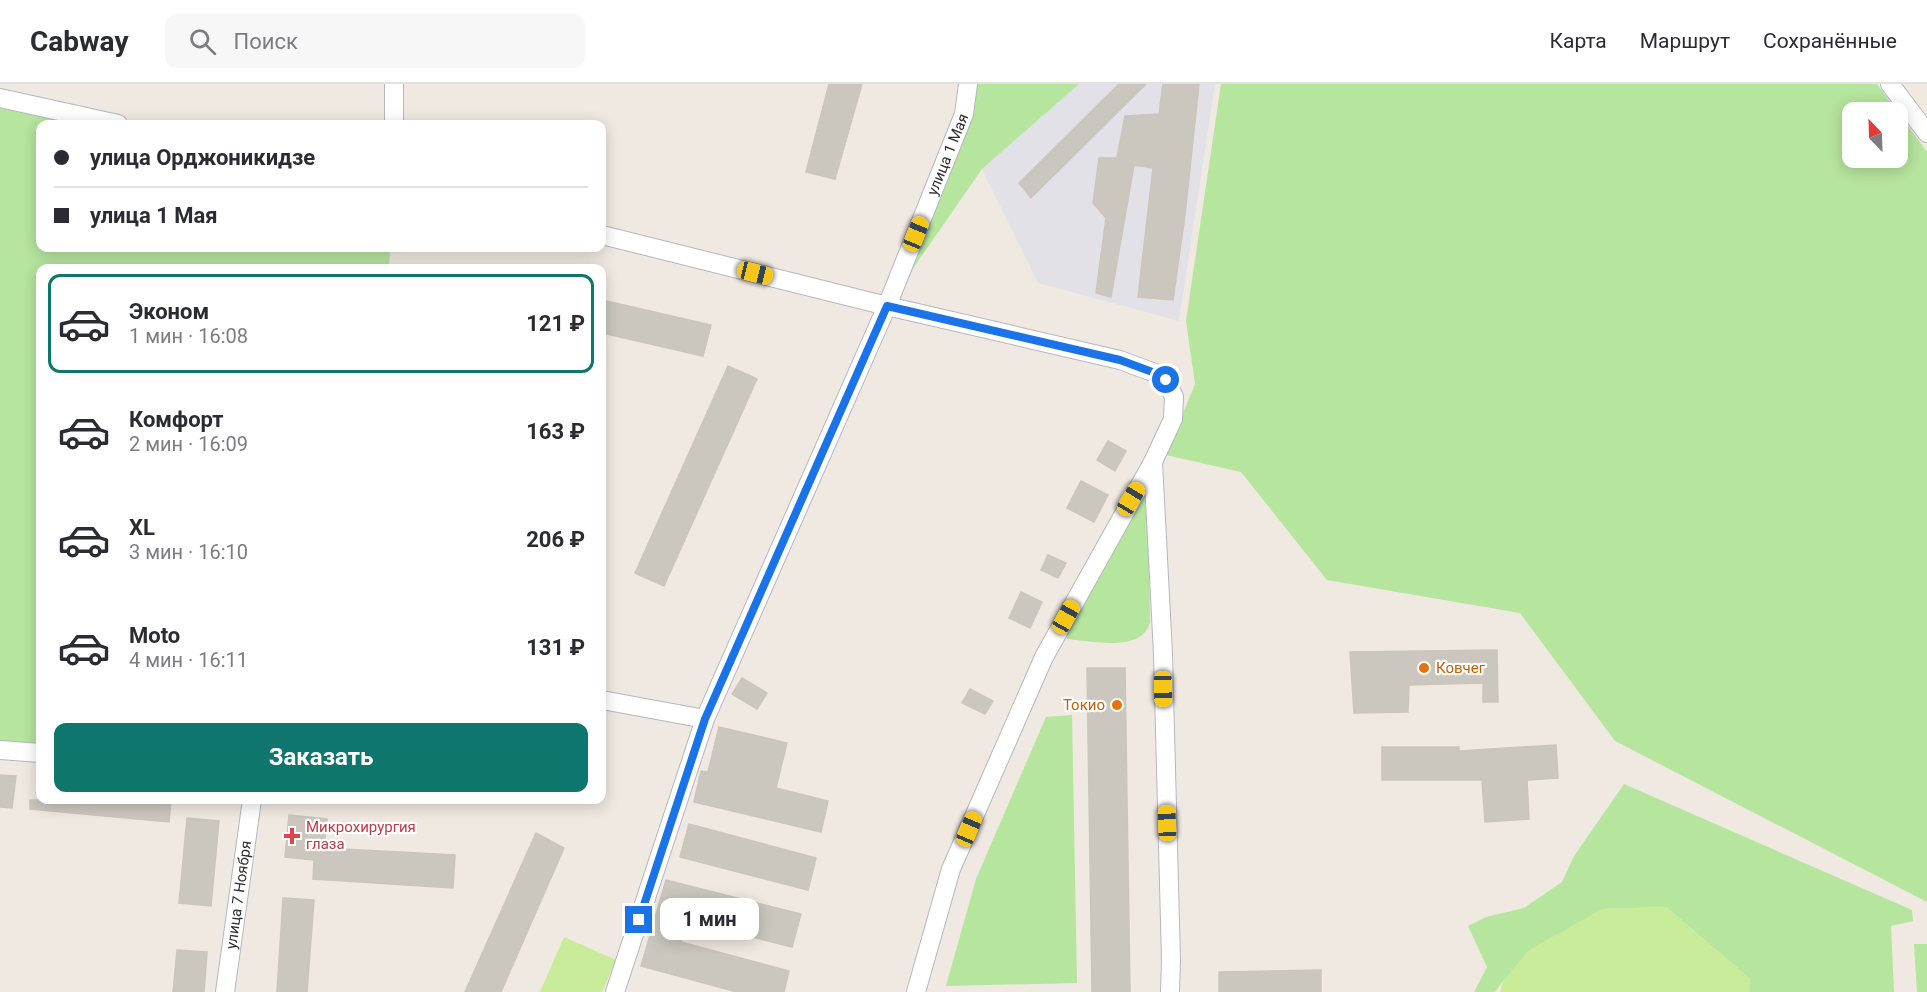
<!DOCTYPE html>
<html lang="ru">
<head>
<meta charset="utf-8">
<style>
  body { margin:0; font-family:Roboto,sans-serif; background:#f7f7f7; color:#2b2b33; height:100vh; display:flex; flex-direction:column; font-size:22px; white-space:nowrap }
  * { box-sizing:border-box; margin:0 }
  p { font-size:20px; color:#7c7c81 }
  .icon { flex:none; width:33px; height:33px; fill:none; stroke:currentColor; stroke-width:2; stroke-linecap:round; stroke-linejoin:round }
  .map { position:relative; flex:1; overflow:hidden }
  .details { position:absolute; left:36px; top:180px; width:570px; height:540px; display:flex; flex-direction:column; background:#fff; border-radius:12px; box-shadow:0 3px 15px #0003 }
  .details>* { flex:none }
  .hud { position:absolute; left:36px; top:36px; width:570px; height:132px; border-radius:12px; box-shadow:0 3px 15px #0003; display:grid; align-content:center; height:132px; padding:0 18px; background:#fff }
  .needle { width:39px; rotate:337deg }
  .controls { position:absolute; left:1842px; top:18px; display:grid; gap:12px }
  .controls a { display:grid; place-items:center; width:66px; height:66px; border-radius:12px; background:#fff; box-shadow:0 3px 15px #0003; font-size:30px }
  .end { position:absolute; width:27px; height:27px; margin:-14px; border:8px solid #1a73e8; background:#fff; box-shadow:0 0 0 3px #fff }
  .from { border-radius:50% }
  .bubble { position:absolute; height:42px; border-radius:12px; background:#fff; box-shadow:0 3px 15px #0003; font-size:20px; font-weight:700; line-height:42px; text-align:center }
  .car { position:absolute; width:18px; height:36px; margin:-18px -9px; border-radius:8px; box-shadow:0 0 4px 2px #0007; background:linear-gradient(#f5c518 24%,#345 0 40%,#f5c518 0 76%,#345 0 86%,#f5c518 0) }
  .hud b { display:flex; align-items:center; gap:21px; height:57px; font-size:22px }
  .hud b+b { border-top:2px solid #e1e1e2 }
  .hud i { width:15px; height:15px; background:#2b2b33 }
  ul { padding:10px 0 0; list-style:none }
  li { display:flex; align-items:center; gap:18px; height:99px; margin:0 12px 9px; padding:0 6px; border:3px solid transparent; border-radius:12px }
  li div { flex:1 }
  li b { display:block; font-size:22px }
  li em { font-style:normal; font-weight:700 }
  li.on { border-color:#0f766e }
  li>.icon { width:54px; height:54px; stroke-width:1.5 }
  .cta { display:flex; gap:12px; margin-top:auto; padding:12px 18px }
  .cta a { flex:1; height:69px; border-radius:12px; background:#0f766e; color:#fff; font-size:24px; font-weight:700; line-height:69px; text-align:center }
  header { display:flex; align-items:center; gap:36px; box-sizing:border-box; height:84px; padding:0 30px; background:#fff; border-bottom:2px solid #e1e1e2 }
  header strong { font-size:28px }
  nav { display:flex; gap:33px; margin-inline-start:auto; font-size:21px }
  .search { width:420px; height:54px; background:#f7f7f7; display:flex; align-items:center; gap:15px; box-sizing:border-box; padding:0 21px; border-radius:12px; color:#7c7c81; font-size:22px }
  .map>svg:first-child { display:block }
  .industrial { fill:#e3e1e8 }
  .green { fill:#b6e59e; fill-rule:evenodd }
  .pitch { fill:#c9ec9a }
  .building { fill:#cbc7bf; stroke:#cbc5ba; stroke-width:1.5 }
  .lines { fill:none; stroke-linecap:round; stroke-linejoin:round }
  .street-casing { stroke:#b4b7c1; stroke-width:20 }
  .street { stroke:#fff; stroke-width:18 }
  .route { stroke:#1a73e8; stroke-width:8 }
  .food-dot { fill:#e8710a; stroke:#fff; stroke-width:2 }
  .health-dot { fill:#e0444e; stroke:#fff; stroke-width:2 }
  .labels { text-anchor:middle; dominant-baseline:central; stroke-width:4.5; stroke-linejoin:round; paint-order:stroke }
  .street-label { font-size:15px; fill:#2e2e2e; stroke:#fff }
  .food-label { font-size:15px; fill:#c56008; stroke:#fff; text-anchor:start }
  .health-label { font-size:15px; fill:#be3a42; stroke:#fff; text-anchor:start }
</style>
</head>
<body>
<header>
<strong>Cabway</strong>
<div class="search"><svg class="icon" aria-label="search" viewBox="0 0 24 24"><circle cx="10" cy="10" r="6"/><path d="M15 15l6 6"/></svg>Поиск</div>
<nav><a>Карта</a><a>Маршрут</a><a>Сохранённые</a></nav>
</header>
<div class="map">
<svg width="1927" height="908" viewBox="0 0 1927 908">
  <rect width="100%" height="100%" fill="#efe9e1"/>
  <!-- industrial -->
  <path class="industrial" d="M1079 0H1215L1179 237 1038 199 982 85Z"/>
  <!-- green -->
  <path class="green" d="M968 0H1079L982 85 887 222Z
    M1221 0H1877L1927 68V818L1615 657 1520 529 1327 496 1241 388 1166 371 1195 300 1186 237ZM1852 28H1898V74H1852Z
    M0 14 118 40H40V164H390L389 184H40V669L0 666Z
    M1148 395 1150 538C1143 569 1091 557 1067 555L1066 548Z
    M1072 631 1077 899 946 902 976 795 1046 633Z
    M1624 700 1912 826 1913 837 1891 842 1894 908H1750V895L1666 823 1602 825 1503 897 1495 908H1474L1487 883 1468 842 1486 833 1524 824 1562 798 1574 772Z
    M1914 860H1927V908H1917Z"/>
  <!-- pitch -->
  <path class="pitch" d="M1666 823 1750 895V908H1500L1503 897 1529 866 1602 825Z
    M564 853 616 876 602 908H540Z"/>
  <!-- building -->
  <path class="building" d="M829 0H862L835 95 806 88Z
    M1119 0H1146L1031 114 1019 99Z
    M1163 0H1199L1185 131 1173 216 1138 213 1153 84 1134 81 1111 213 1096 209 1106 134 1093 119 1099 74H1117L1125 32 1159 30Z
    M602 216 711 241 703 272 602 249Z
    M728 282 757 295 664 502 635 489Z
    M1108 357 1126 367 1115 387 1097 376Z
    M1081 397 1108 411 1094 438 1067 424Z
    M1048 471 1066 479 1058 494 1041 486Z
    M1021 508 1042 518 1030 544 1009 534Z
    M1497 566 1498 618H1483V599L1409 601 1408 628 1354 629 1350 568Z
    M1087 584H1125L1130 908H1092Z
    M742 594 767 609 757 625 732 610Z
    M970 605 993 617 985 630 962 619Z
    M719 643 787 659 776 704 828 717 821 748 694 718 701 687 708 688Z
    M1556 661 1558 694 1527 696 1529 735 1485 738 1482 696H1382V663H1459V667Z
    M0 691 16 692 12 724 0 723Z
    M30 716H171L169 738 30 725Z
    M289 731 327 735 324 764 455 771 453 804 313 795 314 776 285 773Z
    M187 734 219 737 211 822 179 819Z
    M689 740 816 774 808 806 680 773Z
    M536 749 564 764 501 908H465Z
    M666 796 801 830 792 863 686 836 681 858 789 887 784 908H737L641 882Z
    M283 814 314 816 307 908H277Z
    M177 866 207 868 204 908H173Z
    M1321 886V908H1219V888Z"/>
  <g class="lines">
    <defs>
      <g id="street">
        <path d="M394 0V40"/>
        <path d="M1890 0 1927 49"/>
        <path d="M0 14 118 40"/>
        <path d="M602 151 887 222 1120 276 1155 289 1166 296 1174 313 1173 335 1153 378 1044 573 951 785 916 908"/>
        <path d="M1153 378 1163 570 1171 877 1170 908"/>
        <path d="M602 616 705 635"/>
        <path d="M0 666 40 669"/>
        <path id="s1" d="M225 908 252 716"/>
        <path id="s2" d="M615 908 705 635 887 222 964 30 968 0"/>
      </g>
    </defs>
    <!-- street casing -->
    <use href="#street" class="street-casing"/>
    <!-- street -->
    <use href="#street" class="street"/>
  </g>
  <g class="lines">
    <!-- route -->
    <path class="route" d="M639 836 705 635 887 222 1120 276 1155 289 1166 296"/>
  </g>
  <!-- markers -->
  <g class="food-dot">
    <circle cx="1424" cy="584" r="6"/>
    <circle cx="1117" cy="621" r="6"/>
  </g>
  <path class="health-dot" d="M289 743h6v6h6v6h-6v6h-6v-6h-6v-6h6z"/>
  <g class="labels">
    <!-- street labels -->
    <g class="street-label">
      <text stroke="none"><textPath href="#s2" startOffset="902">улица 1 Мая</textPath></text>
      <text stroke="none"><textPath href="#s1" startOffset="98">улица 7 Ноября</textPath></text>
    </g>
    <!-- food labels -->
    <g class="food-label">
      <text x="1436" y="584">Ковчег</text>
      <text x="1105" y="621" text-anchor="end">Токио</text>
    </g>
    <!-- health labels -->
    <g class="health-label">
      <text x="306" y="743">Микрохирургия<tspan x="306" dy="17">глаза</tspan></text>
    </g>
  </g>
</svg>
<div class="controls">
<a><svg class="needle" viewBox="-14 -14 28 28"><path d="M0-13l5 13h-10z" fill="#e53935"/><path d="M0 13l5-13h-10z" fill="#7c7c81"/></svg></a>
</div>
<i class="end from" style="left:1166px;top:296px"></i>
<i class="end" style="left:639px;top:836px"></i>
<div class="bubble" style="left:660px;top:814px;width:99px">1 мин</div>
<i class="car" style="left:916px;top:150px;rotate:22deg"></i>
<i class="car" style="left:755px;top:189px;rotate:104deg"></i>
<i class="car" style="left:1131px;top:415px;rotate:31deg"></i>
<i class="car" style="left:1066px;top:533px;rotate:29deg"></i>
<i class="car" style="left:1163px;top:605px;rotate:179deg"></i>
<i class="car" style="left:1167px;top:739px;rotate:358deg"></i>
<i class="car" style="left:969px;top:745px;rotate:23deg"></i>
<div class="hud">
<b><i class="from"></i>улица Орджоникидзе</b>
<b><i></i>улица 1 Мая</b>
</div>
<section class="details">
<ul>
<li class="on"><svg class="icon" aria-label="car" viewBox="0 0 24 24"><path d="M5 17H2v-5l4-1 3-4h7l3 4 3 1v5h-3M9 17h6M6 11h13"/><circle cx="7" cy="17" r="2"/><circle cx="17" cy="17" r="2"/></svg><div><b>Эконом</b><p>1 мин · 16:08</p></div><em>121 ₽</em></li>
<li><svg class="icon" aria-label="car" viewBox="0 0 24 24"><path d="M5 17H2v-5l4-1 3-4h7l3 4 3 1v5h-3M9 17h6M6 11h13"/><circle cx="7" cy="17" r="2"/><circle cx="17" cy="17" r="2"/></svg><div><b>Комфорт</b><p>2 мин · 16:09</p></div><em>163 ₽</em></li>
<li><svg class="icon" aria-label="car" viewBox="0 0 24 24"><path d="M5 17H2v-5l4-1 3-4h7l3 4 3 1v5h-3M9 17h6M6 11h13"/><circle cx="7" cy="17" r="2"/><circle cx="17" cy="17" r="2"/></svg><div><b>XL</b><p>3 мин · 16:10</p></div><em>206 ₽</em></li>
<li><svg class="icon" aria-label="car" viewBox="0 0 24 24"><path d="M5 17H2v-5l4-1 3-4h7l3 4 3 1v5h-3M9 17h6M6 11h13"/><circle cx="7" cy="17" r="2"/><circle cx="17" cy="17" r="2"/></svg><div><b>Moto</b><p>4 мин · 16:11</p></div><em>131 ₽</em></li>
</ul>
<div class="cta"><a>Заказать</a></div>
</section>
</div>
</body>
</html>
